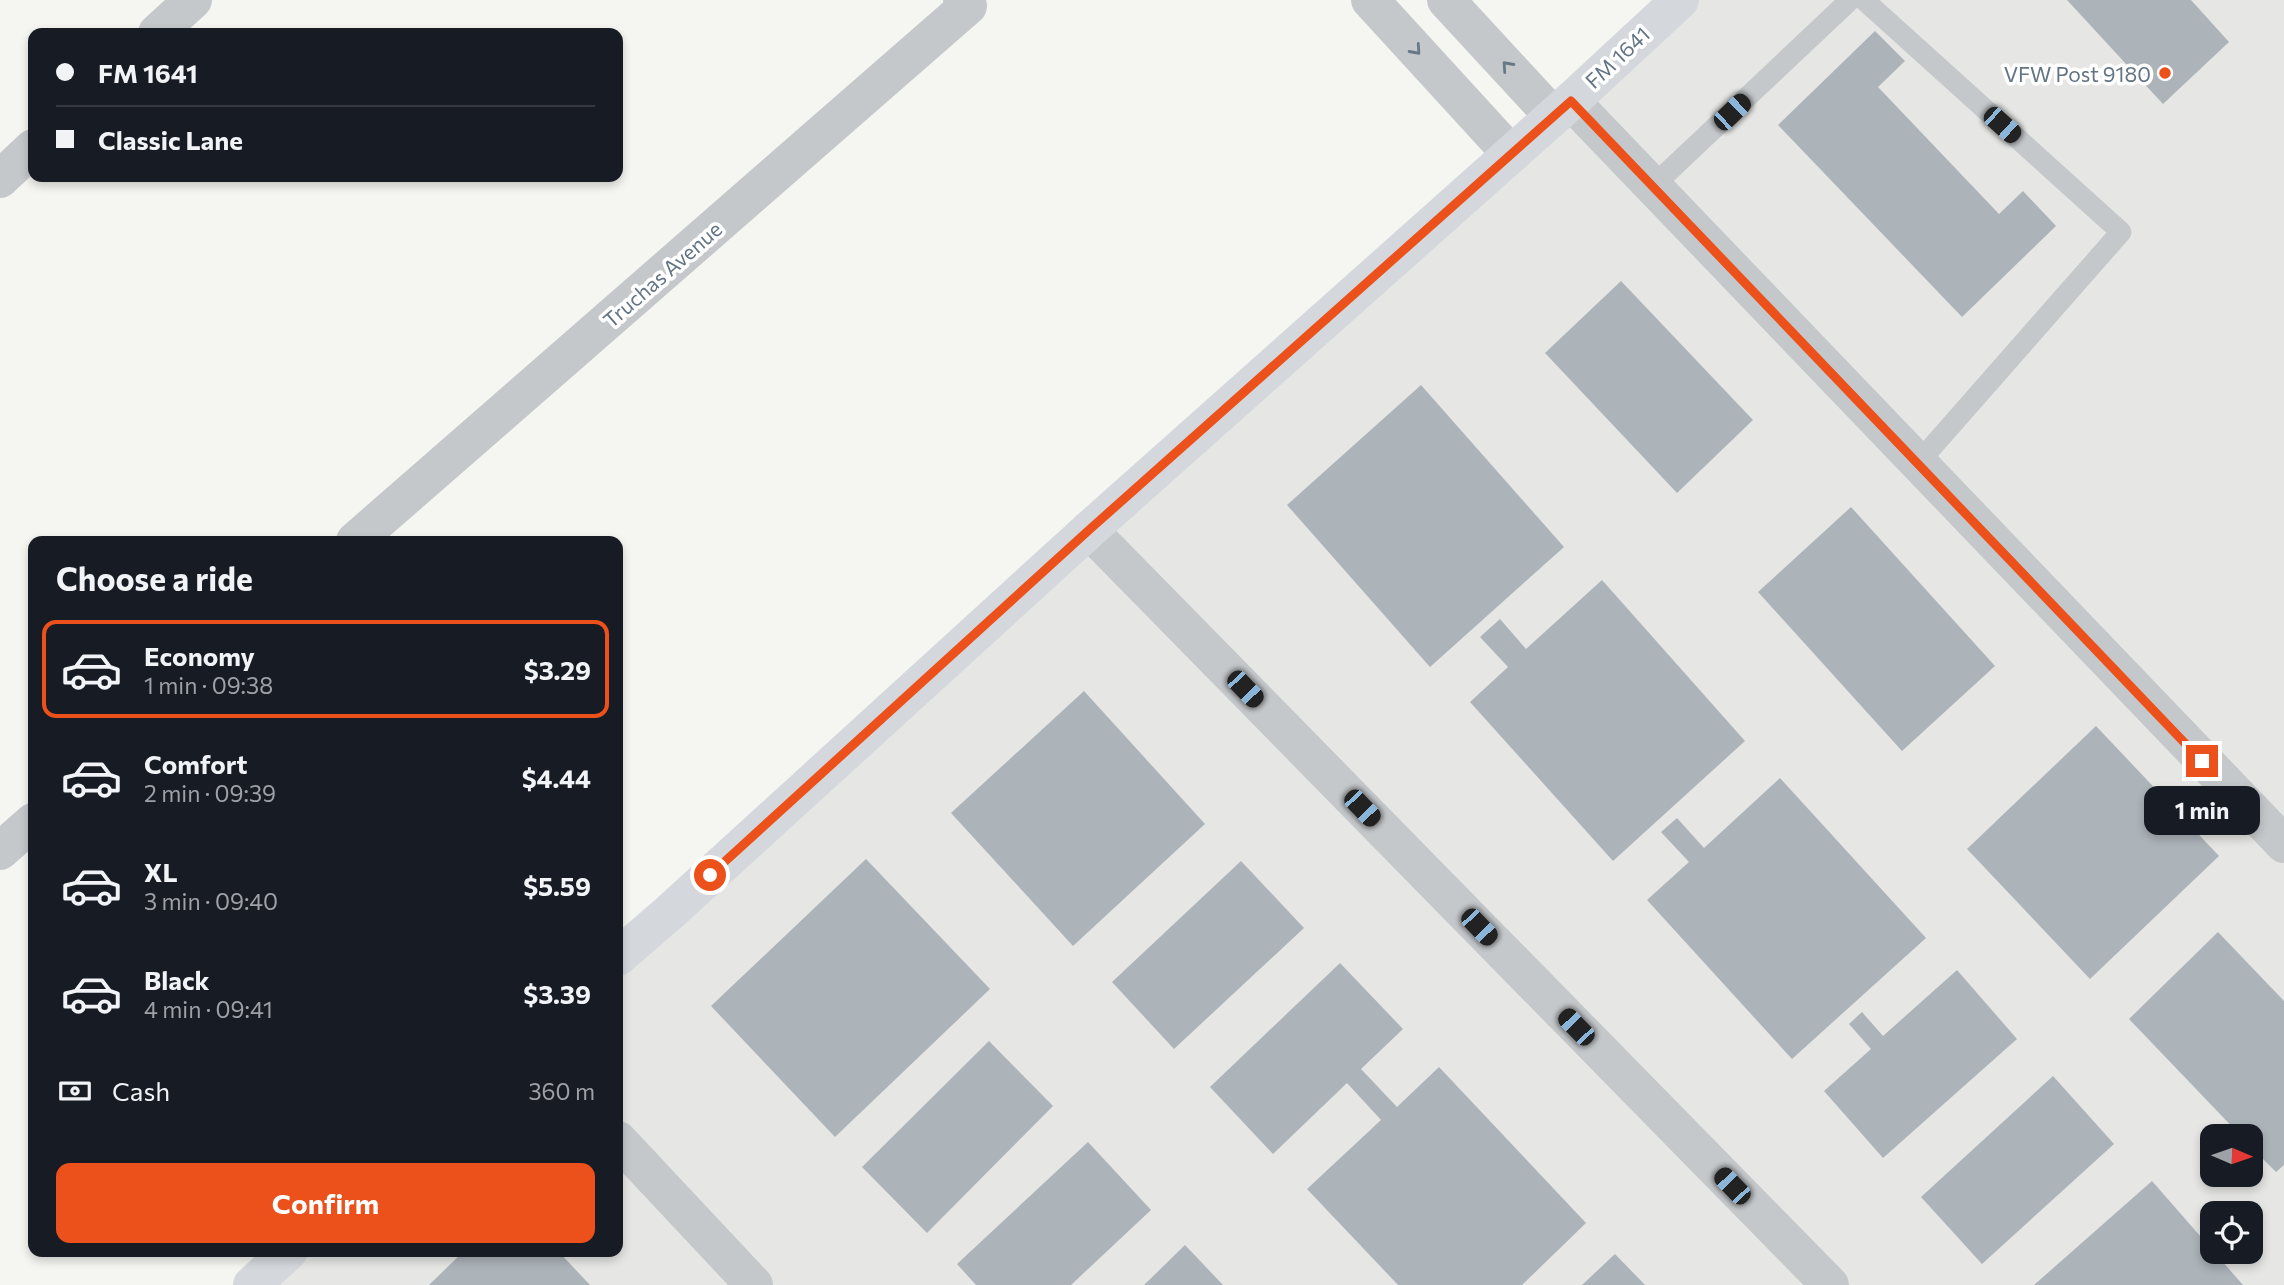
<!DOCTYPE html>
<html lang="en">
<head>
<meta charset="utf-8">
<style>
  body { margin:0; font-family:Commissioner,sans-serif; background:#242831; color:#f1f3f6; height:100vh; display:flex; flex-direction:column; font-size:26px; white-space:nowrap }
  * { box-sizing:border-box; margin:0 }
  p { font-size:23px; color:#9ea1a6 }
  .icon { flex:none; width:38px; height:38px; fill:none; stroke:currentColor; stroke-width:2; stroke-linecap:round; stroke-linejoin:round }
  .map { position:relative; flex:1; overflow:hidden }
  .details { position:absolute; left:28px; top:536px; width:595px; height:721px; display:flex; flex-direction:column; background:#171b24; border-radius:14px; box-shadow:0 4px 10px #0003 }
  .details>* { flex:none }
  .top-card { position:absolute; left:28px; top:28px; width:595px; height:154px; border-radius:14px; box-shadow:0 4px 10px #0003; display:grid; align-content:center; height:154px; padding:0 28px; background:#171b24 }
  .needle { width:46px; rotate:92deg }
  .buttons { position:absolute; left:2200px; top:1124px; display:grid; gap:14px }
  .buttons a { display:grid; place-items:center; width:63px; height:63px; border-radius:14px; background:#171b24; box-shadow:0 4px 10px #0003; font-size:35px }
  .end { position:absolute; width:32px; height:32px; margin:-16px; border:9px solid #ec501b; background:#fff; box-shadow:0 0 0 4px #fff }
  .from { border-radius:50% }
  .bubble { position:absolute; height:49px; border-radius:14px; background:#171b24; box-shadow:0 4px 10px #0003; font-size:23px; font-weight:700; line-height:49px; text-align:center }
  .car { position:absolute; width:21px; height:42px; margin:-21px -10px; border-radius:9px; box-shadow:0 0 5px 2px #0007; background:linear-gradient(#222 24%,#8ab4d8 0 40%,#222 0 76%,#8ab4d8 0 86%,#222 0) }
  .top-card b { display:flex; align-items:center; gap:24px; height:66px; font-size:26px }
  .top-card b+b { border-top:2px solid #363941 }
  .top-card i { width:18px; height:18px; background:#f1f3f6 }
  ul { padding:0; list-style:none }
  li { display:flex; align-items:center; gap:21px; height:98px; margin:0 14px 10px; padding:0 14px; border:4px solid transparent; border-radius:14px }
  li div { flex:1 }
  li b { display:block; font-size:26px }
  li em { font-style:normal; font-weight:700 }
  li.selected { border-color:#ec501b }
  li>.icon { width:63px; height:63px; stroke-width:1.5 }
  h2 { padding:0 28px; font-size:32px; line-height:84px }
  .pay { display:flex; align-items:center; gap:18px; height:77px; padding:0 28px; font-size:26px }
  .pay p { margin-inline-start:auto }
  .cta { display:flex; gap:14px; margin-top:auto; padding:14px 28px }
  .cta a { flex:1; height:80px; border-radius:14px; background:#ec501b; color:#fff; font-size:28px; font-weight:700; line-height:80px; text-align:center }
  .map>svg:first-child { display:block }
  .built { fill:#e6e7e5; fill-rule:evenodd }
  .building { fill:#acb3b9 }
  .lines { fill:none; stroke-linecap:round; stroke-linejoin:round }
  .service { stroke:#c5c8cb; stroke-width:21 }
  .minor { stroke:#c5c8cb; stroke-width:38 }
  .tertiary { stroke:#c5c8cb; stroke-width:38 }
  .secondary { stroke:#d4d8dc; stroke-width:38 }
  .oneway { stroke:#687888 }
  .route { stroke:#ec501b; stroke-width:9 }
  .poi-dot { fill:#ec501b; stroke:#fff; stroke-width:2.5 }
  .labels { text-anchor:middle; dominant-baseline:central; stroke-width:7; stroke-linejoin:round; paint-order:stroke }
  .street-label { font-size:21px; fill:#637484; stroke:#fff }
  .poi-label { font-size:21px; fill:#637484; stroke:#fff; text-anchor:end }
</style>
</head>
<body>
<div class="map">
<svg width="2284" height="1285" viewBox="0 0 2284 1285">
  <rect width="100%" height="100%" fill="#f5f5f1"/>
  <!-- built -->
  <path class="built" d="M1666 0H2284V1285H241L278 1251H618V945ZM2212 1136H2250V1174H2212ZM2212 1213H2250V1251H2212Z"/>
  <!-- building -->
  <path class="building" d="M2067 0H2191L2229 42 2163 104Z
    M1875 31 1905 61 1878 87 1999 214 2023 191 2056 226 1962 317 1778 125Z
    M1621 281 1753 420 1677 493 1545 353Z
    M1421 385 1564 547 1430 667 1287 505Z
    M1851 507 1995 666 1902 751 1758 592Z
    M1602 580 1745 741 1613 861 1470 702 1508 667 1480 637 1500 619 1526 649Z
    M1084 691 1205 824 1073 946 951 813Z
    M2096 726 2219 856 2090 979 1967 849Z
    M1780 778 1926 938 1792 1059 1647 900 1689 862 1661 832 1677 818 1704 848Z
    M866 859 990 989 835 1137 711 1006Z
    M1241 861 1304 928 1174 1049 1112 982Z
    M2218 932 2284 1001V1165L2276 1172 2250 1146V1136H2241L2129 1019Z
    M1340 963 1403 1029 1361 1069 1397 1107 1439 1067 1586 1223 1522 1285H1398L1307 1189 1381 1120 1347 1083 1273 1154 1210 1087Z
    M1957 970 2017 1039 1883 1158 1824 1091 1871 1049 1849 1024 1862 1012 1883 1036Z
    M989 1041 1053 1106 927 1233 862 1167Z
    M2053 1076 2114 1144 1982 1264 1921 1197Z
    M1088 1142 1151 1210 1071 1285H976L957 1264Z
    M2152 1181 2243 1285H2034Z
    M1185 1245 1223 1285H1144Z
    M464 1251H558L590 1285H429Z
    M1615 1254 1645 1285H1582Z"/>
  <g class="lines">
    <!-- service -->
    <path class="service" d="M1864 0 2121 232 1918 463
      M1653 186 1850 0"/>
    <!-- minor -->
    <path class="minor" d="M157 33 193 0
      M1571 101 2284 844
      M0 179 33 148
      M1089 530 1830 1285
      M355 541 968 6 962 0
      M0 851 33 822
      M618 1140 754 1285"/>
    <!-- tertiary -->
    <path class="tertiary" d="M1370 0 1511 154
      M1446 0 1553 116"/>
    <!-- secondary -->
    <path class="secondary" d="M618 957 670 912 1089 530 1571 101 1680 0
      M252 1285 289 1251"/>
  </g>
  <!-- one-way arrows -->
  <defs><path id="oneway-chevron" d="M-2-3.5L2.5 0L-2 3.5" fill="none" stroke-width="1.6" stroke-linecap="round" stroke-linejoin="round" transform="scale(1.75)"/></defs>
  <g class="oneway">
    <use href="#oneway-chevron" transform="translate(1416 50) rotate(48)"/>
    <use href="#oneway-chevron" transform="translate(1507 66) rotate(-132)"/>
  </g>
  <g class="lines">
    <!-- route -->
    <path class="route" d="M710 875 1089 530 1571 101 2202 761"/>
  </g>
  <!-- markers -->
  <circle class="poi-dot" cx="2165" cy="73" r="7"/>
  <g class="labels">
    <!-- street labels -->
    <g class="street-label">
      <text transform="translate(1617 57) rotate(-43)">FM 1641</text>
      <text transform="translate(662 274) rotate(-41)">Truchas Avenue</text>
    </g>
    <!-- poi labels -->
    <g class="poi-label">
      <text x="2151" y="73">VFW Post 9180</text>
    </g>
  </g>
</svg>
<div class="buttons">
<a><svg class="needle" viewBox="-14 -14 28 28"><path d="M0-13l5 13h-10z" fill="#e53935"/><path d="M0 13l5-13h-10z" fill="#9ea1a6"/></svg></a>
<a><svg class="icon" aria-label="locate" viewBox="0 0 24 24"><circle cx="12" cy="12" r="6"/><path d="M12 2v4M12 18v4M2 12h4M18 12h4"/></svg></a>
</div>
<i class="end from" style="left:710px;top:875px"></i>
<i class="end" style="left:2202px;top:761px"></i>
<div class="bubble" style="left:2144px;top:786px;width:116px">1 min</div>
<i class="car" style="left:1732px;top:112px;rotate:46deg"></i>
<i class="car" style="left:2002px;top:125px;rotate:132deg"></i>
<i class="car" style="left:1245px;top:689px;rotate:136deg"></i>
<i class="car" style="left:1362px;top:808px;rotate:136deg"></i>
<i class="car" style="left:1479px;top:927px;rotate:136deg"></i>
<i class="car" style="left:1576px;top:1027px;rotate:316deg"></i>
<i class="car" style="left:1732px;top:1186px;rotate:316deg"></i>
<div class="top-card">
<b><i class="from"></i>FM 1641</b>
<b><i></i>Classic Lane</b>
</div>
<section class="details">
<h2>Choose a ride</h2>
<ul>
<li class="selected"><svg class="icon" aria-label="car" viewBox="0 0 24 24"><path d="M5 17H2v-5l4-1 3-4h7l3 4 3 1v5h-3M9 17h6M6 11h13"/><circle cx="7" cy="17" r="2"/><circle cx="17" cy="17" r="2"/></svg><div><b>Economy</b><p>1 min · 09:38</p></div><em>$3.29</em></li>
<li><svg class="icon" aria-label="car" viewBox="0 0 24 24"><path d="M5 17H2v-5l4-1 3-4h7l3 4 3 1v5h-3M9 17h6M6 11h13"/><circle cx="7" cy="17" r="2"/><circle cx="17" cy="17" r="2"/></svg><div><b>Comfort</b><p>2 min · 09:39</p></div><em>$4.44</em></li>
<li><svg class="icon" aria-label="car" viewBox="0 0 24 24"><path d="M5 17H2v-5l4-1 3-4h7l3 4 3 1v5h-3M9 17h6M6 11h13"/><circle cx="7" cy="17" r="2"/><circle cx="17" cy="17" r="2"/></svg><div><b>XL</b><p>3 min · 09:40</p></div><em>$5.59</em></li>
<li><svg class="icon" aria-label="car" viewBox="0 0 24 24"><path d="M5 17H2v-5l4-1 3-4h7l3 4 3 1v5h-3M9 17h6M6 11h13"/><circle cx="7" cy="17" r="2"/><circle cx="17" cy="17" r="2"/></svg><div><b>Black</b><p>4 min · 09:41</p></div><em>$3.39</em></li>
</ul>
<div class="pay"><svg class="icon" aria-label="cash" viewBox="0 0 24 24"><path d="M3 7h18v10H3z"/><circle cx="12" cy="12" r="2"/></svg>Cash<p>360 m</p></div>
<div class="cta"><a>Confirm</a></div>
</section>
</div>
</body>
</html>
